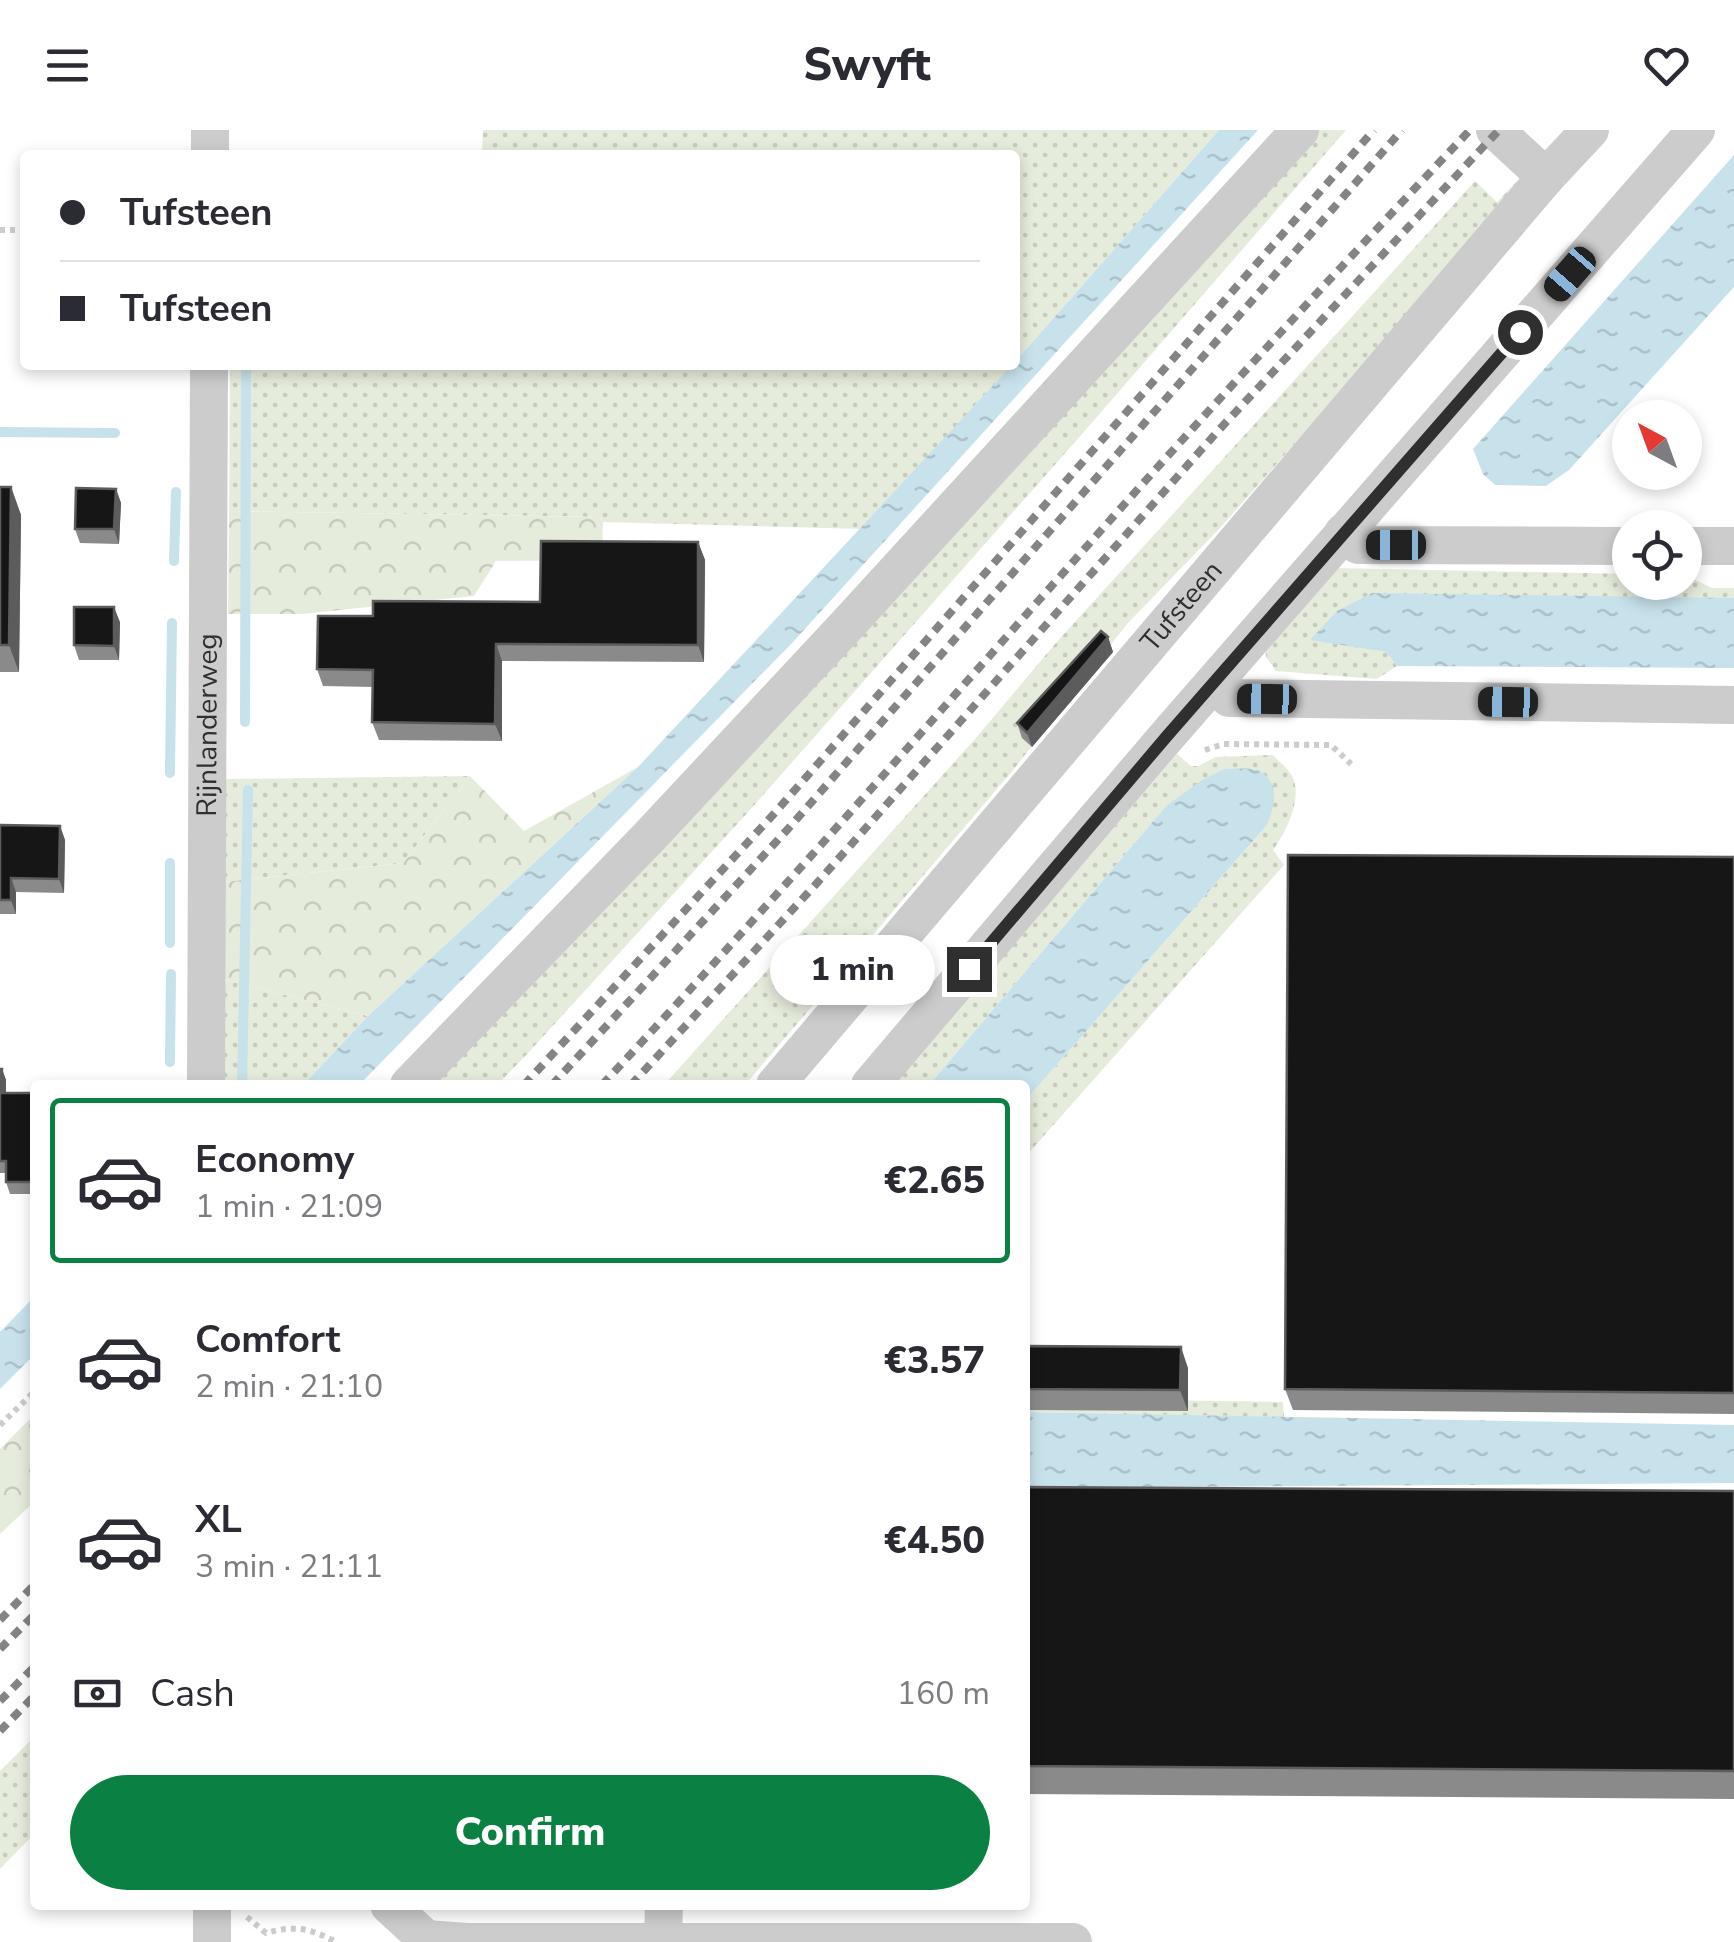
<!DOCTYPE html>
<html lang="en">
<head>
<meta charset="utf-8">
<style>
  body { margin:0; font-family:"Nunito Sans",sans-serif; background:#f7f7f7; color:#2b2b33; height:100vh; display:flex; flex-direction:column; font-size:38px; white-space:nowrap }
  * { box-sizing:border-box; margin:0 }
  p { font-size:32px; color:#7c7c81 }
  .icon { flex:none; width:55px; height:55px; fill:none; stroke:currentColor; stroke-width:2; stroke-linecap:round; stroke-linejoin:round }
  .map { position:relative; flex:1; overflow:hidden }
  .panel { position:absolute; left:30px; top:950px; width:1000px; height:830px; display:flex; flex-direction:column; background:#fff; border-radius:10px; box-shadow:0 5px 15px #0003 }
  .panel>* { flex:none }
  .banner { position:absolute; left:20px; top:20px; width:1000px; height:220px; border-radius:10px; box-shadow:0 5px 15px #0003; display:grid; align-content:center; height:220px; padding:0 40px; background:#fff }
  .needle { width:65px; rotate:319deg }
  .controls { position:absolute; left:1612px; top:270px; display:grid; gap:20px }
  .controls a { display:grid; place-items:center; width:90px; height:90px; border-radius:50%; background:#fff; box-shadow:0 5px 15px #0003; font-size:50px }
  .end { position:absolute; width:45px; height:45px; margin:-22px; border:12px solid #2f2f2f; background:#fff; box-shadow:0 0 0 5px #fff }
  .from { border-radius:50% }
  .bubble { position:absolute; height:70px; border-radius:35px; background:#fff; box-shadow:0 5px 15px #0003; font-size:32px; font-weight:800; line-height:70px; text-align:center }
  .car { position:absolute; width:30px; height:60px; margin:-30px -15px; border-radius:12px; box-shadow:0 0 8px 2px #0007; background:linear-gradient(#222 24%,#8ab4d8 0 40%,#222 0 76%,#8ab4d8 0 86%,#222 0) }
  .banner b { display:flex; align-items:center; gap:35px; height:95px; font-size:38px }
  .banner b+b { border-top:2px solid #e1e1e2 }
  .banner i { width:25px; height:25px; background:#2b2b33 }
  ul { padding:18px 0 0; list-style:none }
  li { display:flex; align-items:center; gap:30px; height:165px; margin:0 20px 15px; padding:0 20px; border:5px solid transparent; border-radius:10px }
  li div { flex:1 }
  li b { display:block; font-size:38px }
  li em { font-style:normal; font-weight:800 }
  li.on { border-color:#0b8043 }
  li>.icon { width:90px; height:90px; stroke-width:1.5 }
  .pay { display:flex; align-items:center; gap:25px; height:110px; padding:0 40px; font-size:38px }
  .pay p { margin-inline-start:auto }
  .action { display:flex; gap:20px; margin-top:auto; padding:20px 40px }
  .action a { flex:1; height:115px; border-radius:60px; background:#0b8043; color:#fff; font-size:40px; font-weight:800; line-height:115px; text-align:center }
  header { display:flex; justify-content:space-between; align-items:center; height:130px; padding:0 40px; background:#fff; font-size:45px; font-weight:800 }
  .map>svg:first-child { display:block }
  .grass { fill:url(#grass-dots) }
  .forest { fill:url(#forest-crowns) }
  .water { fill:url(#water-ripples) }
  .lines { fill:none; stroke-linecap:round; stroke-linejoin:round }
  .stream { stroke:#c8e2ec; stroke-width:10 }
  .path { stroke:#ccc; stroke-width:6; stroke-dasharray:5 5; stroke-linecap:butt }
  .minor { stroke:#ccc; stroke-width:38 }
  .rail { stroke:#848484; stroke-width:8; stroke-dasharray:10 8; stroke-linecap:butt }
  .wall { fill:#8a8a8a }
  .shaded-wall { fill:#5c5c5c }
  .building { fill:#161616; stroke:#5c5c5c; stroke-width:2.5 }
  .route { stroke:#2f2f2f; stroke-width:12 }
  .labels { text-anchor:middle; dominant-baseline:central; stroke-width:10; stroke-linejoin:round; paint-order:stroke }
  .street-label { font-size:28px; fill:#2f2f2f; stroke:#fff }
</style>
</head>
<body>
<header><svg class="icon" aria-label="menu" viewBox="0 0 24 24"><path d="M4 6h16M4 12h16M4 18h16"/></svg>Swyft<svg class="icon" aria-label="heart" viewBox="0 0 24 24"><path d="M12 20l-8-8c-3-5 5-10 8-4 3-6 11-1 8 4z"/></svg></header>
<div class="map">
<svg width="1734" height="1812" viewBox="0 0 1734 1812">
  <defs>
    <pattern id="grass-dots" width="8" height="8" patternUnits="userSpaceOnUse" patternTransform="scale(2.5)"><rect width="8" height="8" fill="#e6ecdc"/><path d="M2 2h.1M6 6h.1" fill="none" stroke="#c6cbbd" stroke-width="1.8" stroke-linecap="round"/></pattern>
    <pattern id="forest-crowns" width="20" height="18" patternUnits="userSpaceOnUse" patternTransform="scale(2.5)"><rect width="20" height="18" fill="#e6ecdc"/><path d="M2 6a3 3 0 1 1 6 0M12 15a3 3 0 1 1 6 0" fill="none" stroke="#c6cbbd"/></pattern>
    <pattern id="water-ripples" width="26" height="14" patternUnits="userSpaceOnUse" patternTransform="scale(2.5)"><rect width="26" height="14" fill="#c8e2ec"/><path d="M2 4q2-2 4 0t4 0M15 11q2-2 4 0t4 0" fill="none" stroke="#acc2cb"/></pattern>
  </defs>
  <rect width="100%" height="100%" fill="#fff"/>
  <!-- grass -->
  <path class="grass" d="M483 0H1219L1015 232V25H482Z
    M1313 0H1346L1089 296 749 681 529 922 497 955H421Z
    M1522 46 1527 50 1221 397 1127 494 1014 639 745 955H664L975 609 1055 514 1475 51 1497 72Z
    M230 235H1012L861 399 603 392 600 387 229 381Z
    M1336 438 1630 444V452H1685V445L1712 458H1734V468L1310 509 1386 522 1397 536 1377 549 1276 541 1266 527 1265 519Z
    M1177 624 1191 636H1198L1216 627 1273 625C1280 633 1291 640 1294 651 1301 672 1285 704 1273 720L1284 735 1025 1027V971L1267 695 1166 676 929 955H894Z
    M470 646 403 733 224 752 225 649Z
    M223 849 368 886 303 955H221Z
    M1025 1268 1283 1272 1284 1287 1025 1282Z
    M35 1606V1703L0 1739V1641Z"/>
  <!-- forest -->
  <path class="forest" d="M229 381 600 387 603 392 602 430 496 431 474 466 301 484H228Z
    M638 637 368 886 223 849 224 752 403 733 470 646 524 701Z
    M35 1284V1371L0 1404V1319Z"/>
  <!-- water -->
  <path class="water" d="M1219 0H1258L793 512 359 955H303L368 886 638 637 1012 235H1015V232Z
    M1734 25V157L1569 340 1546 356 1495 355 1483 344 1473 319Z
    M1372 463 1734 468V538L1397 536 1386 522 1310 510 1337 481Z
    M1224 639C1234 639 1250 637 1259 641 1282 653 1274 677 1267 695L1025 971V955H929L1166 676 1202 650Z
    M35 1166V1224L0 1259V1202Z
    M1025 1282 1734 1295V1353L1025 1358Z"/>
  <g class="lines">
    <!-- stream -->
    <path class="stream" d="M0 302 115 303
      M174 431 176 362
      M245 592 246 235
      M170 643 172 493
      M170 733V813
      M170 932 171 844
      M242 955 248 660"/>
    <!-- path -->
    <path class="path" d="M0 100H25
      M1205 620 1224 614 1331 615 1351 634
      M0 1295 35 1261
      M247 1787 266 1803C296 1795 309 1798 336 1812"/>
    <!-- minor -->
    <g class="minor">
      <path d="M1495 0 1546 47"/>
      <path d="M210 25V0"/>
      <path d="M1343 403 1358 415 1630 416"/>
      <path d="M1685 416H1734"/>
      <path d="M1213 554 1229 568 1734 575"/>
      <path id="s1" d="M206 955 209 235"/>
      <path d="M409 955 649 707 847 495 1300 0"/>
      <path id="s2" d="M775 955 1546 47 1590 0"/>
      <path d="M870 955 1167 606 1696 0"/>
      <path d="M389 1775 426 1809 467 1812H1073"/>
      <path d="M663 1810 664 1775"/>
      <path d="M212 1812V1775"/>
    </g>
    <!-- rail -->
    <path class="rail" d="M524 955 772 686 1374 0
      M552 955 787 700 1402 0
      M602 955C775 769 943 578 1112 388 1229 257 1349 128 1470 0
      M631 955 817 753 1217 302 1499 0
      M0 1490 35 1454
      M0 1519 35 1484
      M0 1571 35 1536
      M0 1601 35 1565"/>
  </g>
  <!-- wall -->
  <path class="wall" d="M0 357H11L21 385 19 542H0Z
    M116 359 121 373 119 414 80 413 75 399Z
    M698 412 705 430 704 532 502 531V611L379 610 372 592 373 557 323 556 317 539 373 486 540 472Z
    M120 492 119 530H79L74 515Z
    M1108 507 1113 522 1032 617 1022 608 1017 593Z
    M0 695 60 696 65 710 64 763 16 762V784H0Z
    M1734 727V1284L1293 1280 1285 1259Z
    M0 939H2L6 950V963H35V1064H10L6 1052V1043H0Z
    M1025 1216 1188 1238V1281L1025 1280Z
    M1025 1357 1734 1361V1669L1025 1664Z"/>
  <!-- shaded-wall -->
  <path class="shaded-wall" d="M11 357 21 385 19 542 9 515Z
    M116 359 121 373 119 414 114 399Z
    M698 412 705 430 704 532 698 515Z
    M114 477 120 492 119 530 114 516Z
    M1108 507 1113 522 1032 617 1027 603Z
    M496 514 502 531V611L495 594Z
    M60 696 65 710 64 763 59 749Z
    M11 748 16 762V784L11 770Z
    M2 939 6 950V975L1 963Z
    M1181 1217 1188 1238V1281L1180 1260Z"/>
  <!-- building -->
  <path class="building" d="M0 357H11L9 515H0Z
    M76 358 116 359 114 399H75Z
    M541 411 698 412V515L496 514 495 594 372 592 373 540 317 539 318 486H373V471L540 472Z
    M74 477H114V516L74 515Z
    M1101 501 1108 507 1027 603 1017 593Z
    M0 695 60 696 59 749 11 748V770H0Z
    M1288 725 1734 727V1263L1285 1259Z
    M0 939H2L1 963H35V1052H6V1031H0Z
    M1025 1216 1181 1217 1180 1260 1025 1259Z
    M1025 1357 1734 1361V1641L1025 1636Z"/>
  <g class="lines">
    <!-- route -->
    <path class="route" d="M969 839 1167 606 1520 202"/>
  </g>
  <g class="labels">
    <!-- street labels -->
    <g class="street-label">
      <text stroke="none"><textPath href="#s2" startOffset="628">Tufsteen</textPath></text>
      <text stroke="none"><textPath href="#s1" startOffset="360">Rijnlanderweg</textPath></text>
    </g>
  </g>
</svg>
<div class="controls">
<a><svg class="needle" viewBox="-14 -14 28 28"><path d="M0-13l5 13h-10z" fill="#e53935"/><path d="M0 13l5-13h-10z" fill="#7c7c81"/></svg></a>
<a><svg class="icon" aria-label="locate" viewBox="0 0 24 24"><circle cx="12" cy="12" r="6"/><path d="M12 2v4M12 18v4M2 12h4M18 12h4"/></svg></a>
</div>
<i class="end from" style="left:1520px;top:202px"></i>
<i class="end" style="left:969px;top:839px"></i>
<div class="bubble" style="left:770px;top:805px;width:165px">1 min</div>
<i class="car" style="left:1570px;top:144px;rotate:221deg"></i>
<i class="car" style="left:1396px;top:415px;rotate:270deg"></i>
<i class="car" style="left:1267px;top:569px;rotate:271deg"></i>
<i class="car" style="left:1508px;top:572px;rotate:271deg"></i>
<div class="banner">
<b><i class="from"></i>Tufsteen</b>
<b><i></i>Tufsteen</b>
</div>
<section class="panel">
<ul>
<li class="on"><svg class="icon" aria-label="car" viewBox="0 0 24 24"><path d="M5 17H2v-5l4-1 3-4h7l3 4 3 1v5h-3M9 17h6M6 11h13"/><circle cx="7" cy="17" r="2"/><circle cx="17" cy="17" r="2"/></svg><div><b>Economy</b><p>1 min · 21:09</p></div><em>€2.65</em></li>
<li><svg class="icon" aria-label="car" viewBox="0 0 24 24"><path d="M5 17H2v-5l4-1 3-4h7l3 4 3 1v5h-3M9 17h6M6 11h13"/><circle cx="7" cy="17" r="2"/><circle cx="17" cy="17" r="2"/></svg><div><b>Comfort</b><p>2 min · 21:10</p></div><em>€3.57</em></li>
<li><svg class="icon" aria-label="car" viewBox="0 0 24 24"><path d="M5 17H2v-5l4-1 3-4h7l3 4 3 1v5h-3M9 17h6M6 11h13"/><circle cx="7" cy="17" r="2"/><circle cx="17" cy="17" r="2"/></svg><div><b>XL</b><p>3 min · 21:11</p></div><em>€4.50</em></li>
</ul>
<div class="pay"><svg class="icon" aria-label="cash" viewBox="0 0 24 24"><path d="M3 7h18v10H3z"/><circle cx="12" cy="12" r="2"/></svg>Cash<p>160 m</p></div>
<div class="action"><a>Confirm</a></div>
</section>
</div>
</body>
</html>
